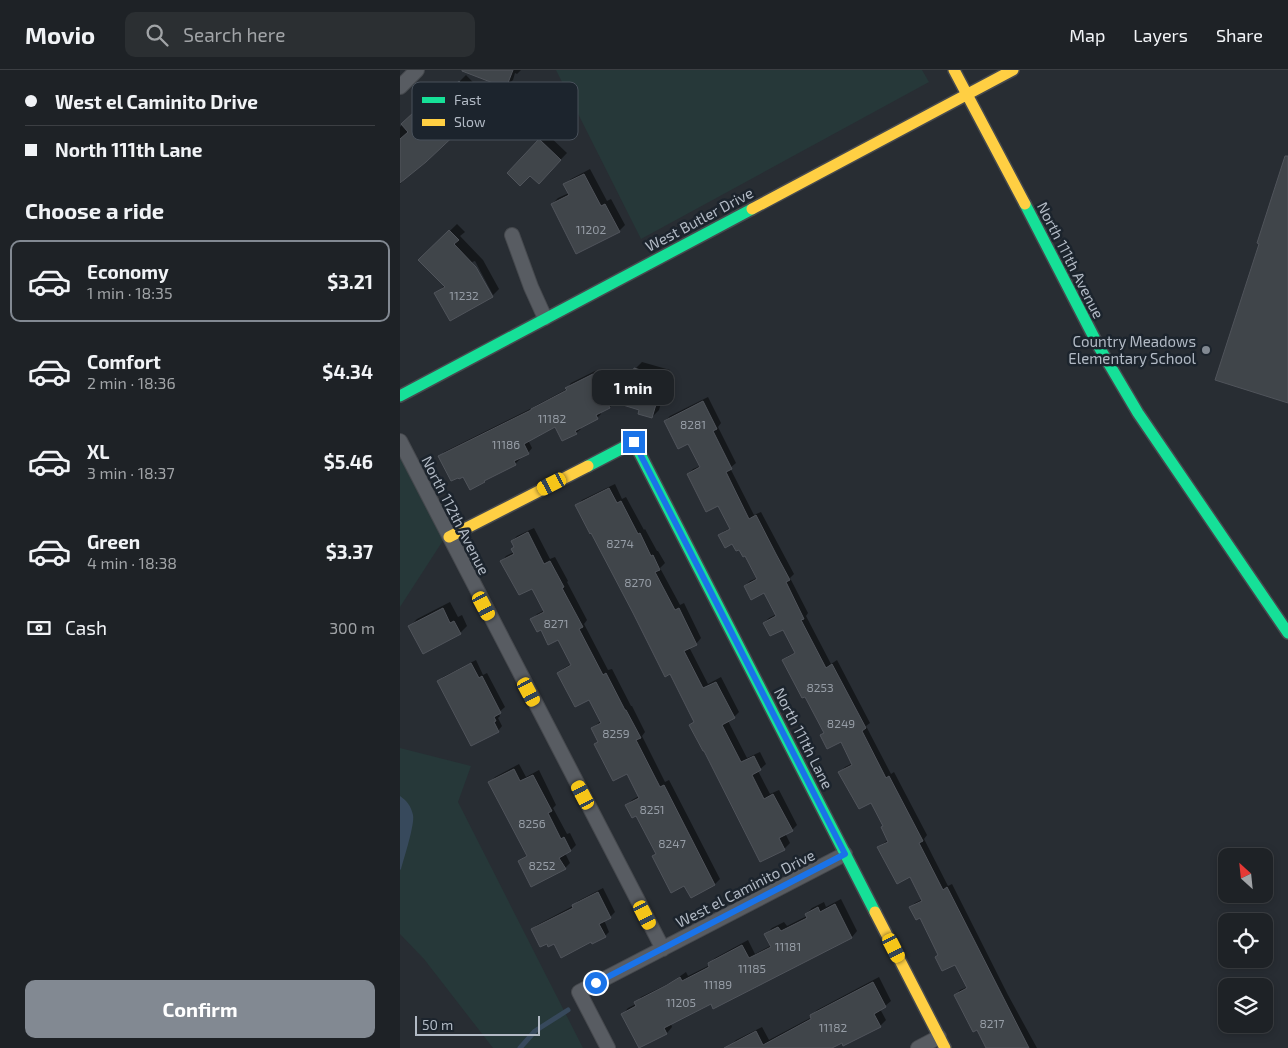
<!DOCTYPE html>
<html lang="en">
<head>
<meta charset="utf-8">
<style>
  body { margin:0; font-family:"Exo 2",sans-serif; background:#2b2f32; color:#f1f3f6; height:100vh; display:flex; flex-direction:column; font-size:19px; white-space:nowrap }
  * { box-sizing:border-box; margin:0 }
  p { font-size:16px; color:#a1a4a7 }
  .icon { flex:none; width:28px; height:28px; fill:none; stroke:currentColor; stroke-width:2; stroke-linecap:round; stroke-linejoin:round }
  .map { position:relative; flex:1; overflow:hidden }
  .sheet { display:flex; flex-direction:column; background:#1e2226; width:400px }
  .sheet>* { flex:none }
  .banner { display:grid; align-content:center; height:110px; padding:0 25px; background:#1e2226 }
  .needle { width:32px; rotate:333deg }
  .buttons { position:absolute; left:818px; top:778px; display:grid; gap:10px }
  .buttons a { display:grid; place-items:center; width:55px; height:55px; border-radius:10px; background:#1e2226; box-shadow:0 2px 8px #0003,0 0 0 1px #3c3f43; font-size:25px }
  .scale { position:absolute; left:15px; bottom:12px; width:125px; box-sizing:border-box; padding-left:5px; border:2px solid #b2bac5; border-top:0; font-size:14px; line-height:18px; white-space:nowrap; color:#b2bac5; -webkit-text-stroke:4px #1c242d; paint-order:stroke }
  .end { position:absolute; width:22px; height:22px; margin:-11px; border:6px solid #1a73e8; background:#fff; box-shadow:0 0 0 2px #fff }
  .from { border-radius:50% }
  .bubble { position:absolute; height:35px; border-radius:10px; background:#1e2226; box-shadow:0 2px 8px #0003,0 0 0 1px #3c3f43; font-size:16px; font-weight:700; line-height:35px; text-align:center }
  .car { position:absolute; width:15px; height:30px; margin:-15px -8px; border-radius:6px; box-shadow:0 0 4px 1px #0007; background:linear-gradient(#f5c518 24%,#345 0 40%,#f5c518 0 76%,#345 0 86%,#f5c518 0) }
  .banner b { display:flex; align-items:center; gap:18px; height:48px; font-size:19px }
  .banner b+b { border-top:1px solid #3c3f43 }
  .banner i { width:12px; height:12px; background:#f1f3f6 }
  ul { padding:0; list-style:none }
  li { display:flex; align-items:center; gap:15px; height:82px; margin:0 10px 8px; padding:0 15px; border:2px solid transparent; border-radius:10px }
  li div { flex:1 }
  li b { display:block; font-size:19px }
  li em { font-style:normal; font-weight:700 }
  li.current { border-color:#828992 }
  li>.icon { width:45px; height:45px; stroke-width:1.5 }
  h2 { padding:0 25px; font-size:22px; line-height:60px }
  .pay { display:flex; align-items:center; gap:12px; height:55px; padding:0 25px; font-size:19px }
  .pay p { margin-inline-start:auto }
  .button { display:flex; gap:10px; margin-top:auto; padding:10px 25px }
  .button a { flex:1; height:58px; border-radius:10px; background:#828992; color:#fff; font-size:20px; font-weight:700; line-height:58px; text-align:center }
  header { display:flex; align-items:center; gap:30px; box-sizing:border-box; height:70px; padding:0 25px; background:#1e2226; border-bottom:1px solid #3c3f43 }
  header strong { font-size:24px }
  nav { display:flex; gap:28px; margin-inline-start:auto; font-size:18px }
  .search { width:350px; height:45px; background:#2b2f32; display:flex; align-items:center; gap:12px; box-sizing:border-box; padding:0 18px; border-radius:10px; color:#a1a4a7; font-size:19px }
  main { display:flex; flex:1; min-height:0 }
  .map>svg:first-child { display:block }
  .green { fill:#263839 }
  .water { fill:#37495c }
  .shadow { fill:#0007 }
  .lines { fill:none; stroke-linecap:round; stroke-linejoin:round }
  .stream { stroke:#37495c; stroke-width:5 }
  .building { fill:#40454a; stroke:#50545b }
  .street-casing { stroke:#46494e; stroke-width:16 }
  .fast-casing { stroke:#46494e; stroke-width:14 }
  .slow-casing { stroke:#46494e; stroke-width:14 }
  .street { stroke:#585c62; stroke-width:14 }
  .fast { stroke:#16e098; stroke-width:11 }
  .slow { stroke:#ffcf43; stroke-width:11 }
  .route { stroke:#1a73e8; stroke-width:6 }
  .poi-dot { fill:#828992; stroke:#1c242d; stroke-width:2 }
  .labels { text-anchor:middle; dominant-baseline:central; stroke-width:5; stroke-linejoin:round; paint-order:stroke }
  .number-label { font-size:12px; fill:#969da6 }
  .street-label { font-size:15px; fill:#b2bac5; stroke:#1c242d }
  .poi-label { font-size:15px; fill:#b2bac5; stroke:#1c242d; text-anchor:end }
  .key { fill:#1c242d; stroke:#49515b; stroke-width:1 }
  .key-label { font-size:14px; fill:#b2bac5 }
</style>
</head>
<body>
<header>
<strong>Movio</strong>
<div class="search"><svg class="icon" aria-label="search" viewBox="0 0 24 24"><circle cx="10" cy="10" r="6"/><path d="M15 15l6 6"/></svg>Search here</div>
<nav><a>Map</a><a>Layers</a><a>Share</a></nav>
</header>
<main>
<section class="sheet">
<div class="banner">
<b><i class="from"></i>West el Caminito Drive</b>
<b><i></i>North 111th Lane</b>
</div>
<h2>Choose a ride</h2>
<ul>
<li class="current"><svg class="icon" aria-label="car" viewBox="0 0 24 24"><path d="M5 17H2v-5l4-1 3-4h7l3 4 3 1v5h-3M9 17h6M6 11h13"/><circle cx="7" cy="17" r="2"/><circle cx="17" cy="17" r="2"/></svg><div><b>Economy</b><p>1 min · 18:35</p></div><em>$3.21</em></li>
<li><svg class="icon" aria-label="car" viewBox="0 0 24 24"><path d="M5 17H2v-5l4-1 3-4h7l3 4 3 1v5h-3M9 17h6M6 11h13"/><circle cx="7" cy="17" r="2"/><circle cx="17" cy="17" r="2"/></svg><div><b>Comfort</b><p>2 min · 18:36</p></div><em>$4.34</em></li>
<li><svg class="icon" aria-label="car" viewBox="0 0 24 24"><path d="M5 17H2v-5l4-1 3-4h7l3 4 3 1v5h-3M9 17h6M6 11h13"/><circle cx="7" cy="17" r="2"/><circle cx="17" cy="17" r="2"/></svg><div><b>XL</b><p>3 min · 18:37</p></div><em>$5.46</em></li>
<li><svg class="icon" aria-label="car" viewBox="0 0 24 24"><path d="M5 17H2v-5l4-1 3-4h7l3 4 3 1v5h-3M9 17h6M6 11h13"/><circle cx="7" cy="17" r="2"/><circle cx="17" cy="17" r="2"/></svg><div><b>Green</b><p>4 min · 18:38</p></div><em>$3.37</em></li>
</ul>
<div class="pay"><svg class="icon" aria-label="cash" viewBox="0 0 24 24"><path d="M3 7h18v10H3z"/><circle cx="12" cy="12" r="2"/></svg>Cash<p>300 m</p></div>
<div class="button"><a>Confirm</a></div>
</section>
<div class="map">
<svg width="888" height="978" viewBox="0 0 888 978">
  <rect width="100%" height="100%" fill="#282d33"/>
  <!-- green -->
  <path class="green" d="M156 0H522L529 12 241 169Z
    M0 385 44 469 0 537Z
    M0 678 71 696 58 732 183 978H93L24 889 0 864Z"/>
  <!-- water -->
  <path class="water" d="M0 726C7 731 11 736 13 745 15 754 4 788 1 799L0 800Z"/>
  <!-- shadow -->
  <path class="shadow" d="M66 0H121L117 4 115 3 113 10 106 16Z
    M66 5 95 35 67 63 61 57 2 110 3 111 0 114V57L8 48 21 36 30 46 49 29 45 26Z
    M146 63 167 83 139 112 130 104 108 103Z
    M190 99 207 131 211 129 225 155 219 161 152 134 158 128 169 123 165 115 171 109Z
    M57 154 65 162 60 166 83 190 99 219 93 225 75 191 72 192 91 226H92L50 249 36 224 45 215 20 190Z
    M242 292 270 300 259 340 252 347 235 299Z
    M197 300 214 332 210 337 200 342 201 344 197 348 180 357 181 359 176 363 163 370 155 356 128 370 132 378 128 383 119 387 120 389 115 394 87 408 84 411 64 405 40 386 44 382 134 337 137 335 167 319V318L171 313Z
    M308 327 321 353 318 357 336 393 330 398 354 445 361 442 394 504 390 508 408 543 406 546 431 594 437 590 470 653 466 656 491 704 494 702 527 765 524 769 548 816 552 814 608 925 637 978H588L577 958 556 925 560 920 567 917 555 893 539 884 520 846 510 838 515 833 523 829 511 805 479 777 484 773 488 770 484 755 472 731 440 702 445 697 453 693 441 670 425 662 405 625 383 590 388 586 396 582 383 558 364 553 369 548 377 544 365 521 345 516 350 511 357 508 345 485 333 473 320 466 324 461 331 458 319 434 288 404 293 399 300 396 289 372 265 351 270 346Z
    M215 414 222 429 226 427 244 460 245 459 257 481H258L265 493 260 498 280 535 284 533 301 568 296 574 289 577 308 614 321 607 339 642 334 647 328 651 347 688 360 682 366 694 358 701 370 724 379 720 397 755 392 760 385 763 390 773 385 778 361 791 291 655 295 651 270 603 176 436 182 430Z
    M134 458 150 489 155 487 168 511 167 512 187 550 184 554 208 600 212 599 231 636H232L245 662 242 666 265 712 269 710 320 809 315 814H285L253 786 257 783 237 744 227 735 232 730 239 726 227 702 199 671 192 658 201 651 190 628 159 603 164 598 171 594 158 568 132 550 137 544 145 540 132 517 101 492 106 486 114 482 115 477 112 471 117 466Z
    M50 532 58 547 62 545 67 556 60 563 10 556 17 549Z
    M76 590 83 605 87 603 105 637 98 643 100 646 98 648 102 656 98 661 39 611 43 607Z
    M119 694 126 707 139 700 156 735 153 738 167 764 170 763 176 775 171 780 165 783 170 793 165 798 119 791 128 784 90 712 95 707Z
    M203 818 215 842 210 847 204 850 209 862 205 866 191 871 154 872 132 859 137 855 173 836 178 831Z
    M441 829 457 861 452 867 314 937 311 932 271 954 272 957 267 963 239 977 223 944 228 938 236 934V933L241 927 272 912 286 902 288 906 310 895 309 894 315 888 348 870 355 884 372 875 366 864 372 858 384 852 387 856 407 846 406 844 412 838 424 832 426 837Z
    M479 907 491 931 485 936 480 939 486 950 480 956 442 971 429 978H331L330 976 336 970 362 957 369 970 412 947 411 946 417 940Z"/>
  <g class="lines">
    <!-- stream -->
    <path class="stream" d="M120 978 135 961 168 940"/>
  </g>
  <!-- building -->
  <path class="building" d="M62 0H113L106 18 62 1Z
    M59 11 90 42 67 65 61 59 26 92 0 113V69L8 62 1 54 14 42 23 51 47 30 43 26Z
    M139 69 161 90 139 114 130 106 120 116 107 103Z
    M885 86H888V333L815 310 859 174 857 173Z
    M184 104 201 136 205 134 220 162 176 184 151 134 169 125 163 114Z
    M49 160 59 170 54 174 76 197 93 227 50 251 34 223 45 217 18 190Z
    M234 298 264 307 252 348 238 344 239 340 223 335Z
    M193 304 210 338 196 345 198 349 175 361 177 364 162 371 155 357 124 374 129 384 114 391 116 395 84 411 85 412 70 420 63 407 59 409 58 408 51 411 38 386 131 340V339L167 320 165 318Z
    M303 331 317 359 313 361 332 399 326 402 349 449 356 445 376 484 390 510 386 512 404 549 401 550 426 598 432 594 466 658 462 661 486 708 489 706 523 771 519 773 543 820 547 817 629 978H586L577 960 573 962 554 925 567 918 555 895 542 901 535 887 538 885 520 848 516 850 509 837 522 831 510 807 497 814 477 777 488 772 481 757 483 756 471 733 459 739 438 702 452 695 441 672 427 679 420 665 424 663 405 627 402 628 382 590 395 583 383 560 370 566 363 553 376 546 364 523 351 530 344 516 357 509 345 486 343 487 339 480 336 481 332 474 325 478 318 465 330 459 318 436 306 442 287 404 300 397 288 374 278 379 264 351Z
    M209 418 217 433 221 431 238 464 240 463 251 486 253 485 260 500 255 502 275 540 279 538 297 575 284 581 303 618 316 612 335 648 322 655 341 692 354 686 361 700 352 705 364 729 373 724 393 761 379 768 385 780 360 792 304 681H303L289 655 294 652 270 604 265 607 233 543 191 463 190 464 175 435Z
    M128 462 144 494 150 491 164 517 162 518 183 557 179 559 203 605 206 603 225 640H226L241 668 236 670 260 717 264 715 315 815 291 828 284 816 271 823 252 786 256 784 236 746 232 748 225 735 239 728 227 704 213 711 194 674 198 672 191 658 201 653 189 630 175 637 157 603 171 595 158 570 148 575 141 560 137 562 130 549 144 542 132 519 119 525 100 491 114 484 111 479 114 477 111 471Z
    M43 538 50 553 54 551 61 564 23 584 8 556Z
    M71 593 79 608 82 606 101 643 94 647 96 651 94 652 99 662 71 676 37 611Z
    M114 699 120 711 133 705 152 741 148 743 161 769 164 767 171 781 159 788 166 799 131 817 118 791 127 786 88 712Z
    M198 822 211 848 199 854 206 867 192 874 191 872 161 888 154 874 148 877 147 874 140 877 131 859 173 838 172 835Z
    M435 834 452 868 313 939 311 934 264 958 267 964 239 978 221 944 236 936 234 932 267 915 280 907 282 911 309 897 308 893 342 875 349 888 371 877 364 864 378 857 381 861 407 848 405 844 418 837 420 842Z
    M473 912 486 937 474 944 481 957 443 976 442 973 432 978H324L356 961 363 975 411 949 410 945Z"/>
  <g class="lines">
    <defs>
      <path id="street" d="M0 17 17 0
        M112 165 131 217 145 248
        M0 371 263 879
        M208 978 179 922 445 784
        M518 978 539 967"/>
      <path id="fast" d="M625 134 699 277 738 343 888 563
        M0 326 352 139
        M188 396 234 372 475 842"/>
      <path id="slow" d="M554 0 625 134
        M352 139 613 0
        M49 467 188 396
        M475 842 545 978"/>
    </defs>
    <!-- street casing -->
    <use href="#street" class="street-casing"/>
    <!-- fast casing -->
    <use href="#fast" class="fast-casing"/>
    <!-- slow casing -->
    <use href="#slow" class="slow-casing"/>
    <!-- street -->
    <use href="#street" class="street"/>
    <!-- fast -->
    <use href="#fast" class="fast"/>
    <!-- slow -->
    <use href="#slow" class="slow"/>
  </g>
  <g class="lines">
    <!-- route -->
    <path class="route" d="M196 913 445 784 234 372"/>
  </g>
  <!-- markers -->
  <circle class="poi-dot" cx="806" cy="280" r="5"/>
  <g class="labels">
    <!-- number labels -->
    <g class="number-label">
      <text x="191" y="159">11202</text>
      <text x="64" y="225">11232</text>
      <text x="152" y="348">11182</text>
      <text x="293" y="354">8281</text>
      <text x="106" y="374">11186</text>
      <text x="220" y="473">8274</text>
      <text x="238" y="512">8270</text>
      <text x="156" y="553">8271</text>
      <text x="420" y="617">8253</text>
      <text x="441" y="653">8249</text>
      <text x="216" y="663">8259</text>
      <text x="252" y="739">8251</text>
      <text x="132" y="753">8256</text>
      <text x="272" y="773">8247</text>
      <text x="142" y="795">8252</text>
      <text x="388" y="876">11181</text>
      <text x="352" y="898">11185</text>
      <text x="318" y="914">11189</text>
      <text x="281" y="932">11205</text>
      <text x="592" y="953">8217</text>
      <text x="433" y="957">11182</text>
    </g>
    <!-- street labels -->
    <g class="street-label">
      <text transform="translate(299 149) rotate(-28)">West Butler Drive</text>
      <text transform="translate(671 190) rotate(63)">North 111th Avenue</text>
      <text transform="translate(56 445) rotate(63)">North 112th Avenue</text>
      <text transform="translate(404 668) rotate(63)">North 111th Lane</text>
      <text transform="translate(345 818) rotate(-27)">West el Caminito Drive</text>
    </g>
    <!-- poi labels -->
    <g class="poi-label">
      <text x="796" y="271">Country Meadows<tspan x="796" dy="17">Elementary School</tspan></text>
    </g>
  </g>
  <!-- legend -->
  <rect x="12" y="12" width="166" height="58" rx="8" class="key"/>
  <rect x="22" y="27" width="23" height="6" fill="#16e098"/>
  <rect x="22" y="49" width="23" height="7" fill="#ffcf43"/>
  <g class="key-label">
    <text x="54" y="35">Fast</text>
    <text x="54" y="57">Slow</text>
  </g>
</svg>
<div class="buttons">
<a><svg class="needle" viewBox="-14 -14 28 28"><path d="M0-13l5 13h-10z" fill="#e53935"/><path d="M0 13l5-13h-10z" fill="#a1a4a7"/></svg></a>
<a><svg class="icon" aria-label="locate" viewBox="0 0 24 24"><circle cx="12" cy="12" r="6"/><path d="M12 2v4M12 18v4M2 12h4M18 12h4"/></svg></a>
<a><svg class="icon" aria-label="layers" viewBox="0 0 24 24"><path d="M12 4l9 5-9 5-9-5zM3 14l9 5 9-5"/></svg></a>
</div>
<div class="scale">50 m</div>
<i class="end from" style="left:196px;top:913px"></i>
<i class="end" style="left:234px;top:372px"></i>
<div class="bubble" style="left:192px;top:300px;width:82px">1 min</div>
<i class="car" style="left:152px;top:414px;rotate:243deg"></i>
<i class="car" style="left:84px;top:536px;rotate:152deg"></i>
<i class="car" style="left:129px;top:622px;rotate:152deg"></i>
<i class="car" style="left:183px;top:725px;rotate:332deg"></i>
<i class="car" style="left:245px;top:845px;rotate:153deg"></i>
<i class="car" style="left:494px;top:878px;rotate:153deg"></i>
</div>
</main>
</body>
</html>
